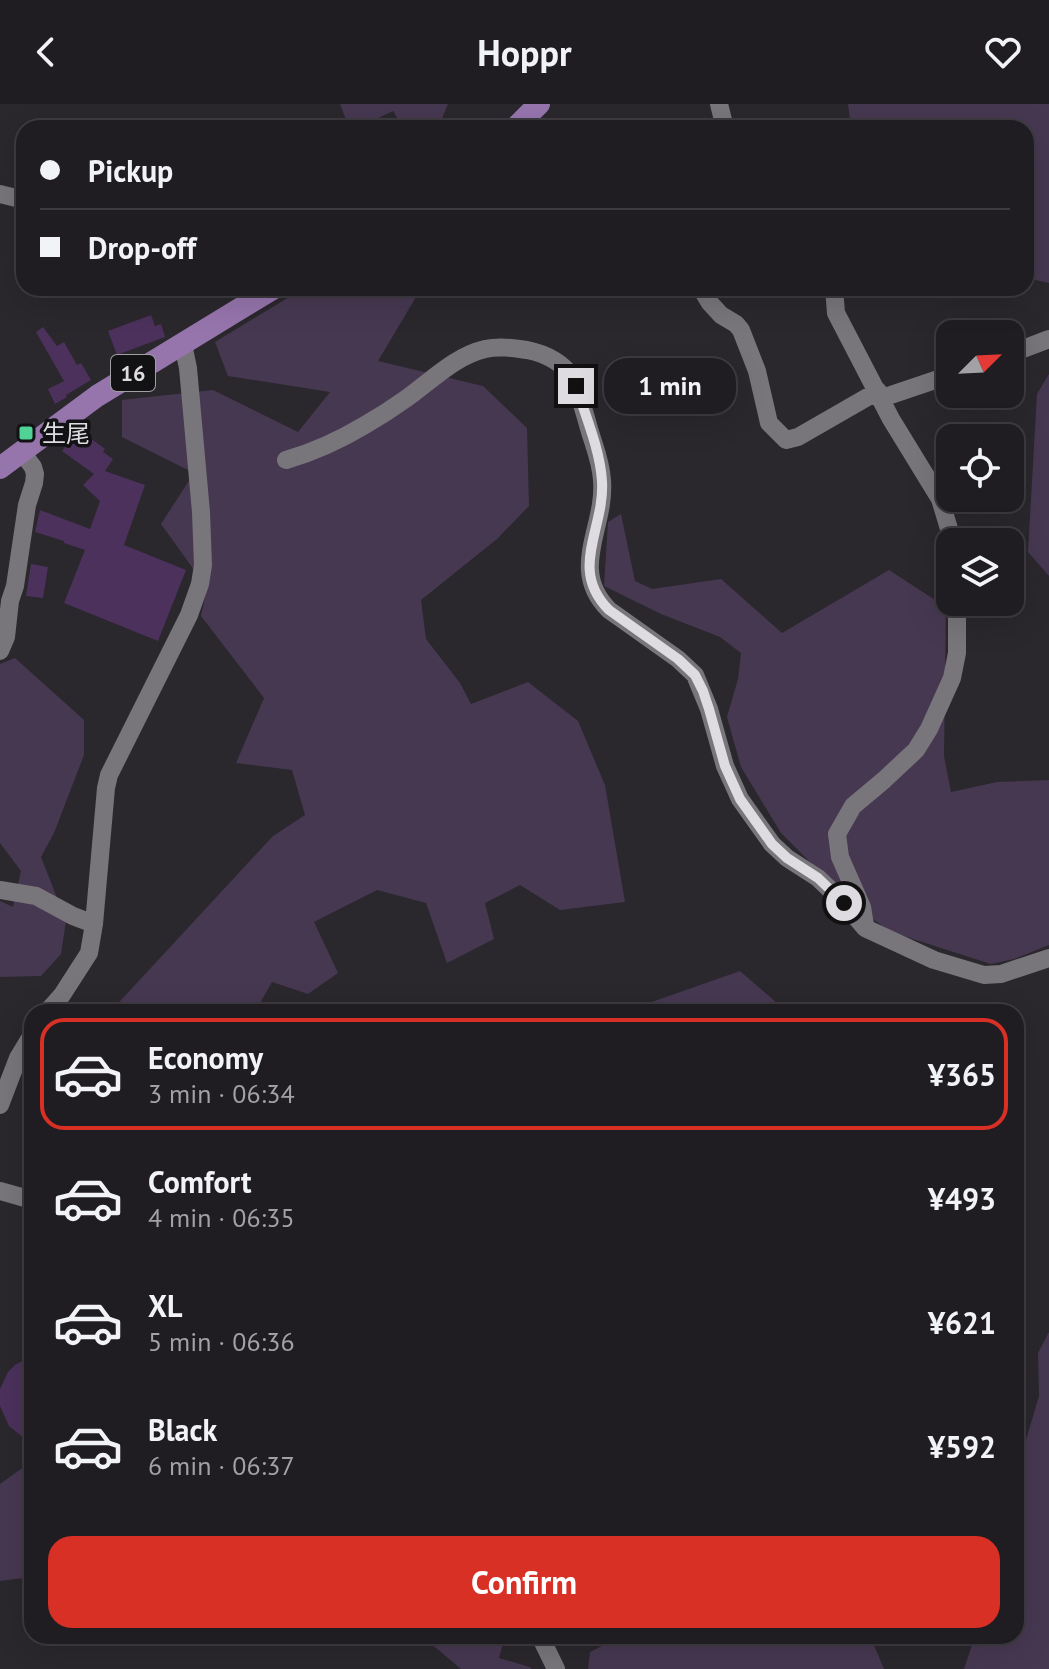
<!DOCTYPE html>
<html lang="en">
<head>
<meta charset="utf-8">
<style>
  body { margin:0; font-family:"PT Sans","Noto Sans JP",sans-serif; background:#2d2a2f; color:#f1f3f6; height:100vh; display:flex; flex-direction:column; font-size:30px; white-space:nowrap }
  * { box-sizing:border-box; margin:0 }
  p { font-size:26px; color:#a2a2a5 }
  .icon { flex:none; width:44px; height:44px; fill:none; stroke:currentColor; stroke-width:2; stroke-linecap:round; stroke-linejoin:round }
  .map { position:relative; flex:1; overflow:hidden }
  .panel { position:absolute; left:24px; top:900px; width:1000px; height:640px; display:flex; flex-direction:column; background:#201d22; border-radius:24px; box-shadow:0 8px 32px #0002,0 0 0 2px #3d3b40 }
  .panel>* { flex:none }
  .hud { position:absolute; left:16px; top:16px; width:1018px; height:176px; border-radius:24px; box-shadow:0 8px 32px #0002,0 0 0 2px #3d3b40; display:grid; align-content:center; height:176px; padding:0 24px; background:#201d22 }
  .needle { width:52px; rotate:66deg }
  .fabs { position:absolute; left:936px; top:216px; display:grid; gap:16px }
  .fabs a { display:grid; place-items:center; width:88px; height:88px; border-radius:16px; background:#201d22; box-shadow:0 8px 32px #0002,0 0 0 2px #3d3b40; font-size:40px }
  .end { position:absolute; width:36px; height:36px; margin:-18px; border:10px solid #dedce0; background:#111; box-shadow:0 0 0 4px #111 }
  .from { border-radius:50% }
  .bubble { position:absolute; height:56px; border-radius:24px; background:#201d22; box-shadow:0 8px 32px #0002,0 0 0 2px #3d3b40; font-size:26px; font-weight:800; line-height:56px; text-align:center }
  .hud b { display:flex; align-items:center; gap:28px; height:76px; font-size:30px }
  .hud b+b { border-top:2px solid #3d3b40 }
  .hud i { width:20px; height:20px; background:#f1f3f6 }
  ul { padding:14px 0 0; list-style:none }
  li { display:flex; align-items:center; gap:24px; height:112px; margin:0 16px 12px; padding:0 8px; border:4px solid transparent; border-radius:24px }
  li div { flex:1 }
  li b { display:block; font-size:30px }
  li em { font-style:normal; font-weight:800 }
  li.selected { border-color:#d93025 }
  li>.icon { width:72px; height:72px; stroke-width:1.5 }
  .cta { display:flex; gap:16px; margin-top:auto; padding:16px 24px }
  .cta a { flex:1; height:92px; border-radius:24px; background:#d93025; color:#fff; font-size:32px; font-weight:800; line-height:92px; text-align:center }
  header { display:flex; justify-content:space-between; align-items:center; height:104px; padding:0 24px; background:#201d22; font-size:36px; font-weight:800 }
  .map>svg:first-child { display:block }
  .green { fill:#463851 }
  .building { fill:#4b315c }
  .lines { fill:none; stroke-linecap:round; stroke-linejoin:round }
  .minor { stroke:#78757b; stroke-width:18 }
  .major { stroke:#9675ad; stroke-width:22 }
  .route { stroke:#dedce0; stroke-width:10 }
  .poi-dot { fill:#51d398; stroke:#121113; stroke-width:3 }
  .labels { text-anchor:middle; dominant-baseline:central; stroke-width:7; stroke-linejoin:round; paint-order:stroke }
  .shield { fill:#121113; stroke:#a19fa2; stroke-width:2 }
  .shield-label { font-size:22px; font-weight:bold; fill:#dedce0 }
  .poi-label { font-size:24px; fill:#dedce0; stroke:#121113; text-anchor:start }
</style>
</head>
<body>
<header><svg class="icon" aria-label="back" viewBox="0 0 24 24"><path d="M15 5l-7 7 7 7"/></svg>Hoppr<svg class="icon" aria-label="heart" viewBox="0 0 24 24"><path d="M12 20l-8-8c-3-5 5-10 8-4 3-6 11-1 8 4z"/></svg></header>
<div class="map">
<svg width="1049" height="1565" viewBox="0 0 1049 1565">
  <rect width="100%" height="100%" fill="#2a272d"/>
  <!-- green -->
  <path class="green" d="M340 0H448L438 24H403L393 7 357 24H349Z
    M848 0H1049V179L1026 174V24H851Z
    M304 184H412L416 193 378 257 483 282 527 324 529 402 497 435 421 496 426 535 460 579 471 600 528 578 578 617 605 681 625 798 560 806 520 781 485 799 494 835 447 859 426 799 377 786 314 818 338 869 308 890 272 878 255 908H110L273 732 305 711 292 666 236 659 264 594 201 512 207 484 161 420 194 369 122 333V296L213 286 298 328 330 288 228 272 215 238Z
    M1049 270V472L1028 448 1037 290Z
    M621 410 635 477 652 485 721 475 782 529 889 466 946 503 944 652 951 688 997 678 1049 676V841L1014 855 991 860 891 828 852 800 781 729 741 663 727 613 738 575 741 549 720 533 661 510 604 482 608 418Z
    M15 554 84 616V651L54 729 41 753 66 817 61 850 41 872 0 873V797L13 803 21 767 0 739V560Z
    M740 867 778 900 772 908H638L646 900Z
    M1049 1228V1565H964L975 1532H1016V1370L1039 1292 1038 1249Z
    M32 1357V1473L0 1477V1380Z
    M422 1532H505L499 1554 530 1563 531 1565H461Z
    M622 1532H872L871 1534 884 1565H588L590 1548Z"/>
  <!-- building -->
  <path class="building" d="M151 211 155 222 161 220 165 233 117 251 108 227Z
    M43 223 57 242 64 238 77 261 81 259 91 276 66 291 67 293 55 300 48 285 64 277 36 228Z
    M78 325 105 345 103 348 113 355 105 367 145 381 124 441 186 466 158 537 64 499 85 446 64 439V437L35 428 40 406 90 425 100 397 83 381 94 370 62 347Z
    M31 460 48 463 43 494 26 492Z
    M32 1252V1336L24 1334 9 1322 0 1302V1285L8 1268 15 1261Z"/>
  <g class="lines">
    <!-- minor -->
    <path class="minor" d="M719 0 725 24
      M0 90 24 96
      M701 184 710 199 721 211 736 220 741 226 757 267 769 319 786 336 798 333 878 287
      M834 184 836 209 891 315 940 395 953 438
      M1010 250 1049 235
      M882 294 950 271
      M286 356C314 348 340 336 365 321 379 313 393 304 407 294 431 277 455 252 485 245 499 242 513 244 527 246 547 250 562 258 573 274 580 292 585 310 590 328 595 344 601 359 602 376 606 424 568 465 609 506L678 555 695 571 709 605 725 662 740 695 772 740 787 754 818 774 844 799 865 824 934 856 984 871 1001 870 1049 854
      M0 547 6 533 10 497 15 482 27 401 34 379 35 370 33 363 21 347
      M0 786 36 792 73 812 94 820
      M865 821 862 803 840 753 837 730 853 702 884 676 916 646 929 625 952 574 957 549V498
      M47 908 62 891 89 849 94 820 106 684 109 671 189 511 200 480 203 461 201 408 188 264 183 240
      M0 1001 18 954 32 931
      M0 1087 32 1096
      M540 1532 556 1565"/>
    <!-- major -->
    <path class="major" d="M515 24 539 0
      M0 364 97 292 274 184"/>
  </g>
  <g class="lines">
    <!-- route -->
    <path class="route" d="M576 282C586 313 600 346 602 377 605 425 568 465 609 506L678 555 695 571 703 587 709 605 725 662 740 695 772 740 787 754 818 774 844 799"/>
  </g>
  <!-- markers -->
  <rect class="poi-dot" x="18" y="321" width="16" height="16" rx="4"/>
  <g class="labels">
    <!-- shield labels -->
    <rect class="shield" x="111" y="251" width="44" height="36" rx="6"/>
    <g class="shield-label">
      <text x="133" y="269">16</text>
    </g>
    <!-- poi labels -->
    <g class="poi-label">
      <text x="42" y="329">生尾</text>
    </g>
  </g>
</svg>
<div class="fabs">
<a><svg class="needle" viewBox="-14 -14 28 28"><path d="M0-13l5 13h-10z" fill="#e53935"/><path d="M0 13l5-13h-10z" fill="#a2a2a5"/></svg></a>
<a><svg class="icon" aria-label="locate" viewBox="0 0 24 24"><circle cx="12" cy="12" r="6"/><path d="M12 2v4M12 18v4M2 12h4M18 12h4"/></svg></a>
<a><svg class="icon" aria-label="layers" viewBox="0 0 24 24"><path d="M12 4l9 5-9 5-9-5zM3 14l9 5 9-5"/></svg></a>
</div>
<i class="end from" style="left:844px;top:799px"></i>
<i class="end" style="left:576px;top:282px"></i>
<div class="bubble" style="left:604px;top:254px;width:132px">1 min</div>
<div class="hud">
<b><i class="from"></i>Pickup</b>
<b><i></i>Drop-off</b>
</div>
<section class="panel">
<ul>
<li class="selected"><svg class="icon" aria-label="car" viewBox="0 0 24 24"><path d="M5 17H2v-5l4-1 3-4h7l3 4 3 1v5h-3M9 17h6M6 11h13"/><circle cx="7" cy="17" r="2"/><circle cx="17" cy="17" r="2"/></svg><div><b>Economy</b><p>3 min · 06:34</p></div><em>¥365</em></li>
<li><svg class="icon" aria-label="car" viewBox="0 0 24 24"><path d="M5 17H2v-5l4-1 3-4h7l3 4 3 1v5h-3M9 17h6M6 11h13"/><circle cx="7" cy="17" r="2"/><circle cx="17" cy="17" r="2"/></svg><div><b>Comfort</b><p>4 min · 06:35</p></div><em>¥493</em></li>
<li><svg class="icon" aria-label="car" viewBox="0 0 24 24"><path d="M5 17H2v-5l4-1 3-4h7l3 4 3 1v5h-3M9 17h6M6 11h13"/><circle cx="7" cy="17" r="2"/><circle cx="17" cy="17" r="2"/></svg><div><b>XL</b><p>5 min · 06:36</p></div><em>¥621</em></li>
<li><svg class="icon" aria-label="car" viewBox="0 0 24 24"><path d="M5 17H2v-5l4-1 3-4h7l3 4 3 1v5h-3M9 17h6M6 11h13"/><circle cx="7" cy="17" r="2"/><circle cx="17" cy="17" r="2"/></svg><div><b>Black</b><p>6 min · 06:37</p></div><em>¥592</em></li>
</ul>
<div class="cta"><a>Confirm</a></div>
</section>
</div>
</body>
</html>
